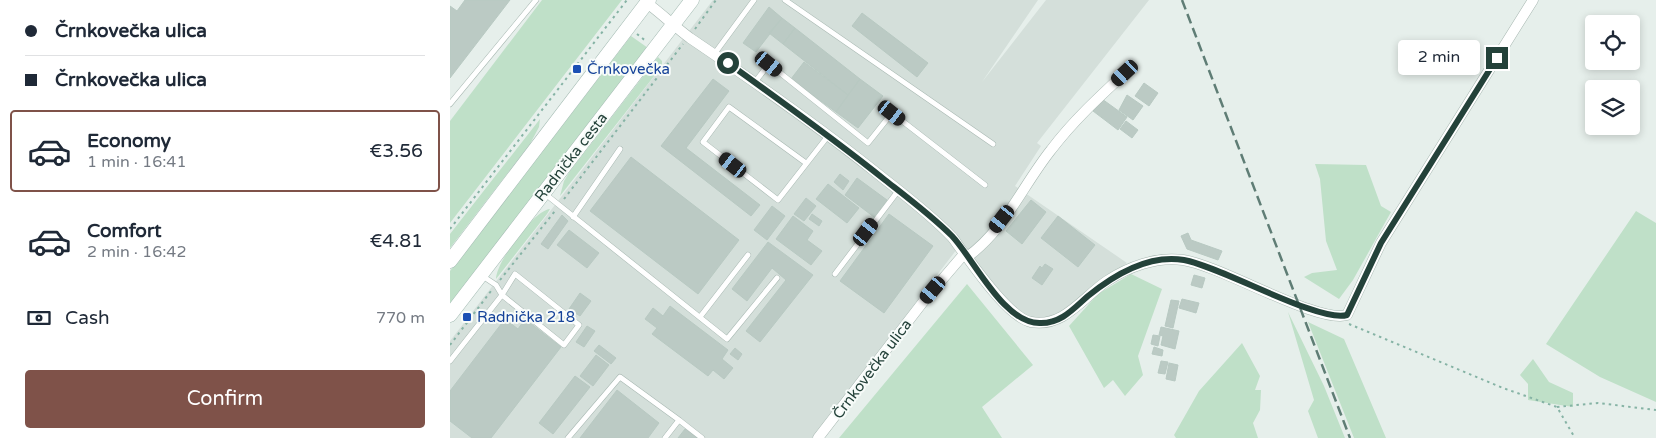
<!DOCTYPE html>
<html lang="en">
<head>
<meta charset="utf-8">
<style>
  body { margin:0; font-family:"Varela Round",sans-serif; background:#f6f6f7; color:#1f2937; height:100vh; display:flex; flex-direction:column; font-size:19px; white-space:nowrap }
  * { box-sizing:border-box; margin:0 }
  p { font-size:16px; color:#747a83 }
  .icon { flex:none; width:28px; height:28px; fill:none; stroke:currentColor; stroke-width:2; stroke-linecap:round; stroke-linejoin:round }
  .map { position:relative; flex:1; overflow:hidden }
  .panel { display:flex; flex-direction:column; background:#fff; width:450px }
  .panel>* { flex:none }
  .top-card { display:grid; align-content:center; height:110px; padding:0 25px; background:#fff }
  .buttons { position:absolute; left:1135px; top:15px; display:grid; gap:10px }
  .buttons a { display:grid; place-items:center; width:55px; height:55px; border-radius:5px; background:#fff; box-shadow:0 2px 8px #0003; font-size:25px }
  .end { position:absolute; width:22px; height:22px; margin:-11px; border:6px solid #24423a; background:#fff; box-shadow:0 0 0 2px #fff }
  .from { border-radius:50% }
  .bubble { position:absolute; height:35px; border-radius:5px; background:#fff; box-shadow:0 2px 8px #0003; font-size:16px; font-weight:600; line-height:35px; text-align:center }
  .car { position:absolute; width:15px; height:30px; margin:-15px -8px; border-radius:6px; box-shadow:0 0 4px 1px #0007; background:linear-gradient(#222 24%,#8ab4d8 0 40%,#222 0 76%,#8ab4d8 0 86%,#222 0) }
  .top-card b { display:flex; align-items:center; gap:18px; height:48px; font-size:19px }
  .top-card b+b { border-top:1px solid #e0e1e3 }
  .top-card i { width:12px; height:12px; background:#1f2937 }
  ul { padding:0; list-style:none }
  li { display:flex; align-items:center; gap:15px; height:82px; margin:0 10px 8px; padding:0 15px; border:2px solid transparent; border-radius:5px }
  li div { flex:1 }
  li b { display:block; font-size:19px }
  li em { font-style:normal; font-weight:600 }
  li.on { border-color:#7f5249 }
  li>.icon { width:45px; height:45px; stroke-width:1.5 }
  .pay { display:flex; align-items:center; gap:12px; height:55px; padding:0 25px; font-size:19px }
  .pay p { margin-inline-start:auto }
  .primary-button { display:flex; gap:10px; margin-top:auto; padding:10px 25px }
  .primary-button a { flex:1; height:58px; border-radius:5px; background:#7f5249; color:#fff; font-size:20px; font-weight:600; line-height:58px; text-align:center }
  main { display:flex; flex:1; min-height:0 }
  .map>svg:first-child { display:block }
  .built { fill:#d4dfda }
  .green { fill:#bfe0c8 }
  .building { fill:#bbcac4; stroke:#b8c9c2 }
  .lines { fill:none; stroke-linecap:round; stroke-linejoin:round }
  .lane-casing { stroke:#a8b8b2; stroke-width:6 }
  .street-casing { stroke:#a8b8b2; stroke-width:11 }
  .secondary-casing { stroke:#a4bbb3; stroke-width:15 }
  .path { stroke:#86b3a5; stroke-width:2; stroke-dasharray:2.5 4; stroke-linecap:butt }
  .lane { stroke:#fff; stroke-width:5 }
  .street { stroke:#fff; stroke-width:10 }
  .secondary { stroke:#fff; stroke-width:14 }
  .rail { stroke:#5f7d75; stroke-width:2.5; stroke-dasharray:10 5; stroke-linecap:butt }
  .route { stroke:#24423a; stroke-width:6 }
  .transit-dot { fill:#1a4fb4; stroke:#f7fbf9; stroke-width:2 }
  .labels { text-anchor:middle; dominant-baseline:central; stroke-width:4; stroke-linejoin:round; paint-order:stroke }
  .transit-label { font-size:15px; fill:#164399; stroke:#f7fbf9; text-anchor:start }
  .street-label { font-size:15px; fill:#24423a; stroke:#f7fbf9 }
</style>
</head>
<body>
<main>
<section class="panel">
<div class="top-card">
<b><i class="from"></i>Črnkovečka ulica</b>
<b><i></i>Črnkovečka ulica</b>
</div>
<ul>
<li class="on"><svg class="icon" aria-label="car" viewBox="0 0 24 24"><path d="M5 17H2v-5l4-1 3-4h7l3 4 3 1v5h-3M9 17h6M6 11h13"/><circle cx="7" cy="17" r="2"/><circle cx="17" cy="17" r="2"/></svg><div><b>Economy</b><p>1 min · 16:41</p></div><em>€3.56</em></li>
<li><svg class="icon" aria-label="car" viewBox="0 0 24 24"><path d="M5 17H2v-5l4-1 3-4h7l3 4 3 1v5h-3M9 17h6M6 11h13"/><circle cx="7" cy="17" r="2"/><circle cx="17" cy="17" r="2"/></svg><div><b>Comfort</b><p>2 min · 16:42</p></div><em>€4.81</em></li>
</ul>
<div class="pay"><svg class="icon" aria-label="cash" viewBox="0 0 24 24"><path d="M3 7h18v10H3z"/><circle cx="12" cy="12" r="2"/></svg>Cash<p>770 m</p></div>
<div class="primary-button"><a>Confirm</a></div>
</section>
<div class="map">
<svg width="1206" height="438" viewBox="0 0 1206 438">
  <rect width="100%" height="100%" fill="#e6efeb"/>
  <!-- built -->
  <path class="built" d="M263 0H588L532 82 596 0H699L587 143 591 146 565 186 677 263 619 308 592 319 576 317 562 308 507 249 362 438H0V341Z"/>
  <!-- green -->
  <path class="green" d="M92 0H172L0 223V121Z
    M181 36 198 48 0 305V271Z
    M208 57 212 61V66L110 196 114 181 120 171Z
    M90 119 89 127 80 144 0 248V234Z
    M865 164 916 165 931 206 941 212 903 280 889 299 854 277 862 273 887 270 876 241 870 179Z
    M100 209 97 214 46 279C46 262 84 210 100 209Z
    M1186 211 1206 223V402L1150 377 1096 344Z
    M681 274 712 289 688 356 693 375 675 396 663 380 654 388 619 326 648 294Z
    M517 284 583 365 532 407 552 438H389Z
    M838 312 874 386 895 438H868L858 411 864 400Z
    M858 322 894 339 936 438H904Z
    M792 343 810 376 805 390H811L810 410 803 423 808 438H726L724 435 749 391Z
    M1083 359 1099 382 1123 393V407L1078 400V384L1070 375Z"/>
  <!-- building -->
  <path class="building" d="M15 0H60L0 78V6L7 11Z
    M319 7 332 18 306 52 293 43Z
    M412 13 478 63 467 77 402 26Z
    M332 18 345 28 333 44 319 33Z
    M345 28 410 79 398 95 333 44Z
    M354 62 398 95 386 112 341 79Z
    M263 79 279 91 236 148 310 205 301 216 211 146Z
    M410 79 433 96 408 128 386 112Z
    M694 83 708 93 699 106 685 96Z
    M677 95 693 106 683 120 669 110Z
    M652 99 677 117 668 130 643 111Z
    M676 121 688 130 682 138 670 129Z
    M181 157 289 240 248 294 140 211Z
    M390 174 399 181 393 190 384 182Z
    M407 178 437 200 424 217 395 195Z
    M378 184 409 208 397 223 366 199Z
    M356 198 366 206 354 221 344 214Z
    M581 200 596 212 572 244 556 231Z
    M322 206 335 216 317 240 304 230Z
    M362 214 372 221 369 226 359 219Z
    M439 214 483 246 434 313 390 281Z
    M112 215 118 221 98 249 91 244Z
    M343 216 363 231 357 240 372 251 361 265 326 239Z
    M608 216 645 245 628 267 591 238Z
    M119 230 149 253 137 268 107 245Z
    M738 233 741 240 772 251 768 260 737 249 731 236Z
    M318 242 363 275 310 342 296 331 336 280 322 268 297 301 282 289Z
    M595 264 603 269 592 285 582 278 590 266 592 268Z
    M744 275 755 278 752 288 741 285Z
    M130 293 141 301 130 316 119 309Z
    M732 299 749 303 746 313 729 308Z
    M721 300 729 301 723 328 715 326Z
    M220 306 278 350 272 359 283 368 274 379 263 370 258 376 202 334 207 328 195 319 203 308 213 316Z
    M55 319 68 329 75 319 111 347 41 438H22L0 421V391Z
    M137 326 145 331 134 347 126 342Z
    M711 327 729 331 725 349 711 345 713 336 709 335Z
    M703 335 710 336 708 346 701 344Z
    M149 345 166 358 161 364 144 351Z
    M704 347 713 350 712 356 702 354Z
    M285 348 292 354 288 360 280 354Z
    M146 355 159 365 143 386 130 376Z
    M711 361 718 362 715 374 708 373Z
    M719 363 728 365 725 381 716 379Z
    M125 376 140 387 103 434 89 423Z
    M167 390 209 423 198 438H130Z
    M235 429 247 438H228Z"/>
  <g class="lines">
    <defs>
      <path id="lane" d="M335 0 543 144
        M265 53 304 0
        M305 82 319 64 418 143 442 113 535 185
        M0 104 86 0
        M356 163 279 107 253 142 328 200 378 136
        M94 193 277 339 327 278
        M123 217 170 149
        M385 274 448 191
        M250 317 298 255
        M0 361 52 295 65 274 129 325 114 345 52 295 46 285 31 275
        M118 438 170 377 229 420
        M215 438 229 420 252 438"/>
      <path id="street" d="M197 3C212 14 225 27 240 38 302 80 364 123 423 170 449 191 478 212 501 236 506 241 509 248 514 253 527 271 560 318 581 322 614 328 633 297 657 281 678 267 707 256 733 260 772 266 868 324 897 315L931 243 1083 0
        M517 257C554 231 573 185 601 150 623 121 649 97 675 73
        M368 438 473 302 514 254"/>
      <path id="secondary" d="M0 261 199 0
        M0 315 242 0"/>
    </defs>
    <!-- lane casing -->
    <use href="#lane" class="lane-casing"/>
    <!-- street casing -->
    <use href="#street" class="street-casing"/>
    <!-- secondary casing -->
    <use href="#secondary" class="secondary-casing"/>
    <!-- path -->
    <path class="path" d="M245 29 266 0
      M187 34 197 42
      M114 199 233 44
      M0 229 177 0
      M50 280 105 211
      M899 324 1053 388 1107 407 1125 438
      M0 345 41 291
      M1107 407 1148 403 1206 410"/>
    <!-- lane -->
    <use href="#lane" class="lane"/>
    <!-- street -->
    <use href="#street" class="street"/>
    <!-- secondary -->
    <use href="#secondary" class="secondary"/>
    <!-- rail -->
    <path class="rail" d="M732 0 900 438"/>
  </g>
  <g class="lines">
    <!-- route -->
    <path class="route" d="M278 63C331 101 384 139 435 180 458 198 482 216 502 236 524 259 554 325 591 323 612 323 624 308 638 296 665 274 699 254 734 260 772 267 869 323 897 315L931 243 1047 58"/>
  </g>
  <!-- markers -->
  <g class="transit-dot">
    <rect x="122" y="64" width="10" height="10" rx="2.5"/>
    <rect x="12" y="312" width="10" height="10" rx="2.5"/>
  </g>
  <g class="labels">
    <!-- transit labels -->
    <g class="transit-label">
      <text x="137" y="69">Črnkovečka</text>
      <text x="27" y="317">Radnička 218</text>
    </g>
    <!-- street labels -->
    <g class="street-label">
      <text transform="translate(121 157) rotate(-52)">Radnička cesta</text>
      <text transform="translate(422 369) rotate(-53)">Črnkovečka ulica</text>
    </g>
  </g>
</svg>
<div class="buttons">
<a><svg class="icon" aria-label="locate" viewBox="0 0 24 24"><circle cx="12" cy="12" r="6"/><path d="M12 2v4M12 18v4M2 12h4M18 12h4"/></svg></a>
<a><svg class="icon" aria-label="layers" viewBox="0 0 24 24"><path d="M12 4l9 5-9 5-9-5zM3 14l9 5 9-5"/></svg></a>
</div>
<i class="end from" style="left:278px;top:63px"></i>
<i class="end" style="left:1047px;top:58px"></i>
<div class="bubble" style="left:948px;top:40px;width:82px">2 min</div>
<i class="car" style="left:319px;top:64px;rotate:129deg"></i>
<i class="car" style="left:675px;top:73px;rotate:227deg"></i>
<i class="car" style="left:442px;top:113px;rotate:128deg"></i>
<i class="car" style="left:283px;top:165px;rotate:308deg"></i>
<i class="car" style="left:552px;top:219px;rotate:218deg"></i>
<i class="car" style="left:416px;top:232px;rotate:37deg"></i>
<i class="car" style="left:483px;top:290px;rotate:220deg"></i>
</div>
</main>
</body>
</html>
